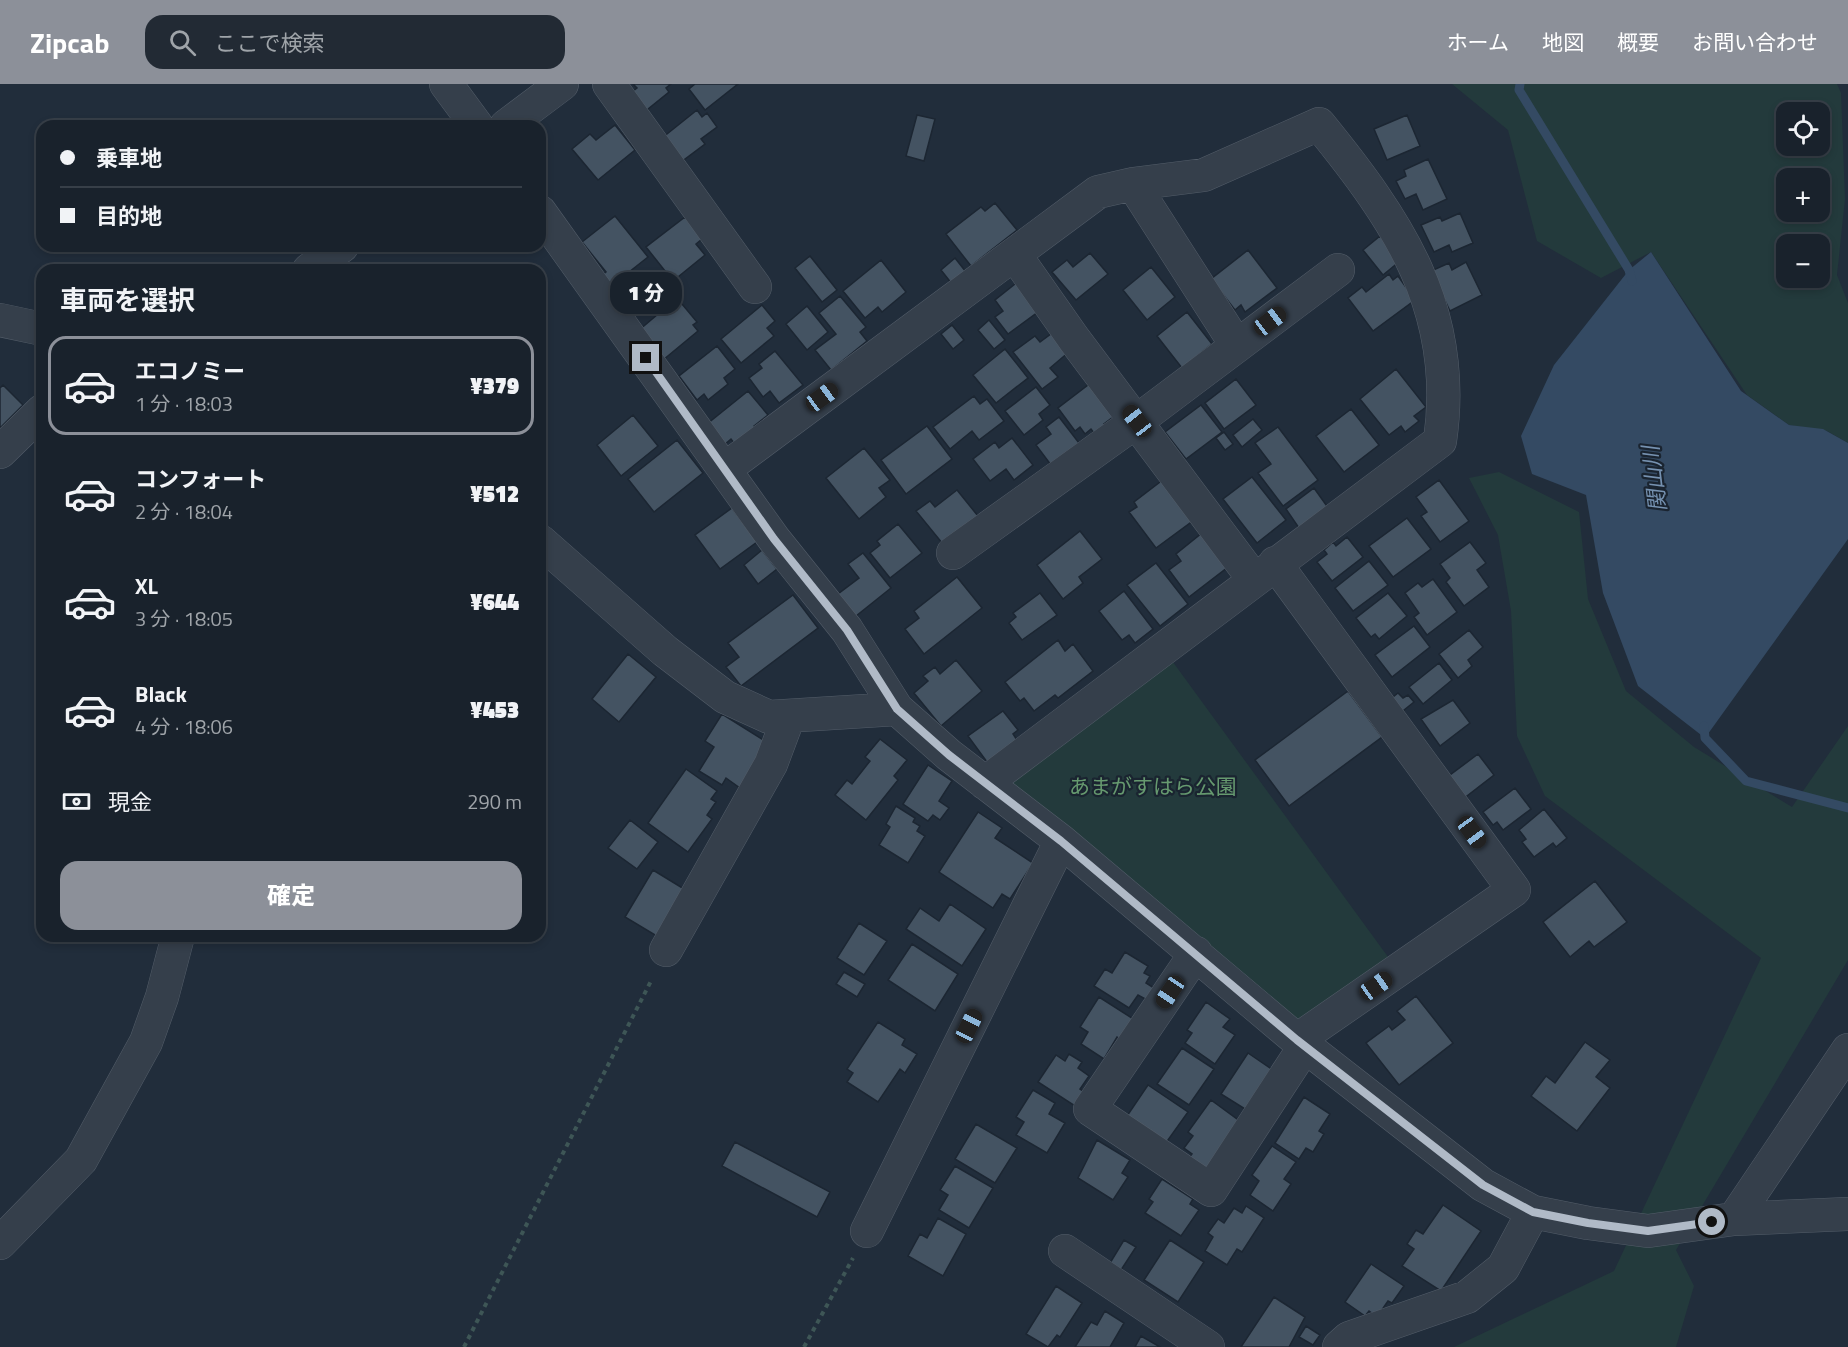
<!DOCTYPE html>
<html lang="ja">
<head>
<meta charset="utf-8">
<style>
  body { margin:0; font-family:"Titillium Web","Noto Sans JP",sans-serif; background:#222a34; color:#f1f3f6; height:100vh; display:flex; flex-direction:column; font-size:22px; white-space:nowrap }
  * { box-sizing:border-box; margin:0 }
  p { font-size:20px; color:#9fa4a9 }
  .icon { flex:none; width:33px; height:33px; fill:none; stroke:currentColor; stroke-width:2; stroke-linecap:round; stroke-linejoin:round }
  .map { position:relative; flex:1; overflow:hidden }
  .side { position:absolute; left:36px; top:180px; width:510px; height:678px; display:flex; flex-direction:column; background:#19222c; border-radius:18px; box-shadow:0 3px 9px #0003,0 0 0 2px #373f48 }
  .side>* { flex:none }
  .banner { position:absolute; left:36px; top:36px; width:510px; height:132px; border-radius:18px; box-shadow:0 3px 9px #0003,0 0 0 2px #373f48; display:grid; align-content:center; height:132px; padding:0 24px; background:#19222c }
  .tools { position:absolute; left:1776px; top:18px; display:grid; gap:12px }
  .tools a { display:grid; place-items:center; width:54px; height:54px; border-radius:12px; background:#19222c; box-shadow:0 3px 9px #0003,0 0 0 2px #373f48; font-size:30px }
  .end { position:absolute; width:27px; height:27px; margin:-14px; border:8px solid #b0bac7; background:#111; box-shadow:0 0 0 3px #111 }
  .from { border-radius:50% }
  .bubble { position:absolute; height:42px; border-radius:18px; background:#19222c; box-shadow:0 3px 9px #0003,0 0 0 2px #373f48; font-size:20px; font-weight:800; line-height:42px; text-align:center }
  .car { position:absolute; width:18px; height:36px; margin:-18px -9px; border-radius:8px; box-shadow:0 0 4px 2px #0007; background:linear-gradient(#222 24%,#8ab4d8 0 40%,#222 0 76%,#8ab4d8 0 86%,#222 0) }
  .banner b { display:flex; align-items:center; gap:21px; height:57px; font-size:22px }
  .banner b+b { border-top:2px solid #373f48 }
  .banner i { width:15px; height:15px; background:#f1f3f6 }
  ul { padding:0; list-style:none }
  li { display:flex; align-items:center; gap:18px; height:99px; margin:0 12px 9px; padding:0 12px; border:3px solid transparent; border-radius:18px }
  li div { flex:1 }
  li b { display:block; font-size:22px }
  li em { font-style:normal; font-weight:800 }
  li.on { border-color:#8c9099 }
  li>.icon { width:54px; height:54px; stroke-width:1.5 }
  h2 { padding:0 24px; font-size:27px; line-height:72px }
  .pay { display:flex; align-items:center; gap:15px; height:66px; padding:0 24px; font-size:22px }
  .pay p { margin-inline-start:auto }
  .action { display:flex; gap:12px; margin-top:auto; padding:12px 24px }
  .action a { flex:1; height:69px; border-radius:18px; background:#8c9099; color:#fff; font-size:24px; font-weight:800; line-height:69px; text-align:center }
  header { display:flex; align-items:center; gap:36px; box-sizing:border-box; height:84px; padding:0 30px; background:#8c9099; color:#fff }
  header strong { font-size:28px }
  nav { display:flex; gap:33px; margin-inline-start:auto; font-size:21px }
  .search { width:420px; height:54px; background:#222a34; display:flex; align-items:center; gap:15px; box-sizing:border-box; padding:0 21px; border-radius:18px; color:#9fa4a9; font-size:22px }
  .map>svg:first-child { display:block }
  .green { fill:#233a3c; fill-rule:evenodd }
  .water { fill:#344a63 }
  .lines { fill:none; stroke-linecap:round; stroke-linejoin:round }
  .stream { stroke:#344a63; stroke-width:9 }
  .building { fill:#445362; stroke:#1c2632; stroke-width:1.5 }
  .minor-casing { stroke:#535d69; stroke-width:34 }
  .path { stroke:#3e5656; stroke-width:4; stroke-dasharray:4.5 4.5; stroke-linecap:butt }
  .minor { stroke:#353f4b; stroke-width:33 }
  .route { stroke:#b0bac7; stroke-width:8 }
  .labels { text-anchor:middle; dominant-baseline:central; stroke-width:4.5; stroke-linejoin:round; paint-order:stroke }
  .park-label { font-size:21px; fill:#66996f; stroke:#1a2430 }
  .water-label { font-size:22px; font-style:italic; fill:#7692b1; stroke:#1a2430 }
</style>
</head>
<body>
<header>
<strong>Zipcab</strong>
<div class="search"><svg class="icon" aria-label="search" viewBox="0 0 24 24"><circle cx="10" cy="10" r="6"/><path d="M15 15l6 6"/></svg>ここで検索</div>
<nav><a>ホーム</a><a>地図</a><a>概要</a><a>お問い合わせ</a></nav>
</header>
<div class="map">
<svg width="1848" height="1263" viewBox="0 0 1848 1263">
  <rect width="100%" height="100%" fill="#212d3b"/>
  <!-- green -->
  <path class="green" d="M1452 0H1837L1841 9 1845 115 1837 191 1848 219V359L1827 347 1789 341 1747 311 1651 168 1601 194 1537 157 1508 46ZM1786 28H1820V62H1786ZM1786 94H1820V128H1786ZM1786 160H1820V194H1786Z
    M1499 388 1579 428 1588 515 1626 607 1694 663 1792 723 1848 642V876L1676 1166 1694 1202 1676 1263H1454L1614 1187 1761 874 1545 712 1517 652 1511 527 1498 451 1469 394Z
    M1170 574 1391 877 1298 936 1009 700Z"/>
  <!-- water -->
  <path class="water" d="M1651 168 1741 307 1789 341 1823 345 1848 359V455L1705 654 1638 602 1603 509 1586 411 1532 390 1521 352 1554 281 1629 186Z"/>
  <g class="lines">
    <!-- stream -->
    <path class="stream" d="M1520 0 1519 6 1629 186 1632 197
      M1704 642 1705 654 1746 697 1848 724"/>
  </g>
  <!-- building -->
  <path class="building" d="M633 0H671L666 4 669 8 643 29 628 11 637 4Z
    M695 0H738L705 26 689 5Z
    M697 26 702 33 707 29 717 43 701 55 705 60 681 78 662 54Z
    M917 31 935 35 924 77 906 72Z
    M1407 31 1420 62 1387 76 1374 45Z
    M615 41 635 66 598 96 572 65 590 50 596 56Z
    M1428 75 1447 115 1423 126 1416 110 1405 115 1396 97 1406 92 1404 86Z
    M995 119 1017 146 971 182 946 150 981 123 985 127Z
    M1460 129 1473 159 1452 168 1449 161 1434 168 1421 141 1440 133 1442 137Z
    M615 132 648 173 610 203 601 192 606 188 582 158Z
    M685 133 702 155 696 160 705 171 673 197 646 163Z
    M1380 152 1400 177 1383 191 1363 166Z
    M1248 166 1277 204 1245 228 1241 221 1235 226 1211 195Z
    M1090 169 1108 190 1076 216 1052 188 1067 176 1073 183Z
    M810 172 837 206 822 218 795 184Z
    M955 174 966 188 952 200 941 186Z
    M881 176 906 208 882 228 878 223 865 234 843 207Z
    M1466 178 1482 211 1450 227 1431 187 1449 179 1452 186Z
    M1151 183 1175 213 1147 236 1123 206Z
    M1389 190 1393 196 1398 192 1415 216 1373 247 1348 214 1362 203 1366 208Z
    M1020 196 1042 225 1008 250 995 233 1003 227 995 216Z
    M840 212 866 243 860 248 867 257 831 286 815 266 836 250 819 229Z
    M677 214 697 238 693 241 698 247 663 276 638 247Z
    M762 221 775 237 767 244 774 252 741 279 721 255Z
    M807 222 828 248 807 266 786 240Z
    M1187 228 1212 260 1182 284 1157 252Z
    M989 236 1005 256 994 265 978 246Z
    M952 241 964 256 953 265 941 250Z
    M1055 247 1070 267 1050 284 1058 293 1042 305 1013 268 1035 252 1040 258Z
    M717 262 735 285 724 294 728 300 708 316 704 310 697 316 679 292Z
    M1005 265 1028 294 996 319 973 291Z
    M775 267 803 301 779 319 770 307 763 313 749 294 762 284 759 280Z
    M1396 285 1426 323 1414 332 1419 337 1405 348 1401 342 1389 351 1360 315Z
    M1236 295 1256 321 1224 345 1205 319Z
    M1092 298 1117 330 1104 340 1108 345 1097 353 1091 345 1085 350 1080 343 1075 347 1058 324Z
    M3 301 23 321 0 344V304Z
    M1036 303 1050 321 1039 330 1043 336 1024 351 1005 327Z
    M748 307 768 331 754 342 758 346 737 363 731 355 724 361 707 340Z
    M974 312 980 320 987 315 1004 337 979 356 972 347 950 365 933 343Z
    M1201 321 1222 348 1186 375 1165 348Z
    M1351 325 1379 361 1344 388 1316 352Z
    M633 331 658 362 621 392 597 361Z
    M1059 333 1079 359 1051 381 1036 361 1051 350 1046 343Z
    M1253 335 1262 346 1242 363 1233 351Z
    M927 342 952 375 906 410 881 376Z
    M1278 343 1318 396 1283 422 1258 389 1271 380 1255 359Z
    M1224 348 1233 360 1225 366 1216 354Z
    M1012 354 1033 381 1014 396 1006 385 990 397 973 375 995 358 999 364Z
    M677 356 703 389 654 428 628 395Z
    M864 364 890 396 879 404 886 413 859 435 826 394Z
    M1252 393 1286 436 1257 459 1223 415Z
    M1164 395 1194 436 1156 464 1129 428 1137 423 1134 418Z
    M1439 396 1469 437 1440 458 1421 432 1427 428 1416 413Z
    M1314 404 1329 425 1301 447 1286 425Z
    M957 406 982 437 947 465 916 427 930 417 935 423Z
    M732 424 757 458 720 485 695 451Z
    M1407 434 1431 465 1393 493 1369 462Z
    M898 440 922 469 890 494 870 469 880 461 877 457Z
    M1080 447 1102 475 1079 493 1083 499 1063 515 1037 481Z
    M1202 449 1228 483 1189 513 1169 486 1181 477 1176 470Z
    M1347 453 1363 473 1332 497 1317 478 1327 470 1324 466 1333 458 1336 462Z
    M1470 458 1486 479 1477 486 1489 503 1464 522 1446 498 1450 494 1440 480Z
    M762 466 777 485 758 500 744 481Z
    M863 469 891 504 856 532 838 510 859 494 848 480Z
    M1369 477 1388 501 1353 527 1335 504Z
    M1156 479 1188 520 1160 542 1127 501Z
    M957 493 982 524 924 570 905 545 919 534 914 527Z
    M1433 495 1457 528 1427 551 1414 533 1419 529 1405 509 1418 499 1422 503Z
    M1124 507 1153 545 1135 559 1129 551 1122 556 1099 527Z
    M1040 509 1057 531 1022 556 1009 539 1016 533 1013 529Z
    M1388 509 1407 532 1379 555 1375 550 1371 553 1356 534Z
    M793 511 818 544 741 602 726 583 739 573 728 559Z
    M1414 542 1430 563 1392 593 1375 571Z
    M1469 546 1483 563 1468 576 1472 582 1458 594 1439 570Z
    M1058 556 1065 567 1073 560 1093 587 1058 614 1055 611 1034 627 1024 614 1020 617 1005 598Z
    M628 570 656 593 619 638 592 615Z
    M956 576 982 607 941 642 914 609 928 597 923 592 935 583 940 590Z
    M1439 579 1452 596 1423 620 1409 603Z
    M1348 607 1382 653 1289 722 1255 676Z
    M1398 609 1403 614 1408 611 1414 618 1399 630 1388 617Z
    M1453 616 1470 639 1440 662 1421 635Z
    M1003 627 1018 646 1013 650 1017 656 987 678 968 652Z
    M722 630 768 659 740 704 726 694 722 701 699 687 714 663 705 657Z
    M880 655 907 676 894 692 898 696 866 736 835 711 847 696 852 700 870 677 865 673Z
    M1478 670 1494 691 1463 715 1446 694Z
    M928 681 952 697 939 717 949 724 940 736 933 731 928 737 903 720Z
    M686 685 717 707 711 715 716 718 707 731 712 735 688 768 648 739Z
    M1515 704 1531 725 1503 746 1497 738 1493 741 1483 728Z
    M896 722 915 734 913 738 920 742 917 747 925 752 908 779 879 761 890 743 886 740Z
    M1544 725 1567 754 1556 763 1553 759 1534 773 1522 758 1526 755 1519 746Z
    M978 728 1002 744 995 754 1033 779 1010 815 1002 810 993 824 939 788Z
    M630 736 658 758 637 785 608 764Z
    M653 786 689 808 660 854 625 833Z
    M1595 797 1627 838 1594 863 1589 857 1570 873 1543 838Z
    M950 820 986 845 962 882 906 845 920 824 939 837Z
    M859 839 887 857 864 891 837 874Z
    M912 860 958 890 935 927 888 896Z
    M1125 868 1148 882 1144 889 1150 892 1146 899 1154 904 1147 916 1138 911 1129 924 1094 902 1105 885 1112 889Z
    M844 888 865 900 857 913 836 900Z
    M1416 912 1453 959 1399 1001 1366 959 1389 942 1392 946 1405 936 1397 927Z
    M1099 913 1138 938 1125 958 1117 953 1104 975 1081 960 1088 948 1080 943Z
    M1206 918 1230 935 1223 943 1235 951 1215 980 1185 959 1192 949 1187 946Z
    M878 938 905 955 902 961 917 970 905 989 900 985 878 1018 847 998 853 989 847 985Z
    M1585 958 1610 976 1596 993 1610 1004 1577 1047 1531 1012 1546 992 1555 999Z
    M1182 964 1214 985 1189 1021 1157 1000Z
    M1248 969 1276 988 1245 1025 1221 1010Z
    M1069 970 1082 978 1078 984 1089 992 1080 1005 1084 1008 1075 1022 1038 998 1056 971 1065 977Z
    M1148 1001 1188 1028 1163 1063 1127 1032Z
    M1033 1006 1055 1019 1049 1030 1065 1039 1047 1069 1016 1051 1024 1038 1016 1033Z
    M1304 1013 1330 1030 1319 1047 1324 1050 1313 1068 1306 1064 1299 1075 1275 1059Z
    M1211 1016 1241 1038 1205 1087 1188 1075 1192 1070 1184 1064 1193 1052 1188 1048Z
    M976 1040 1017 1064 995 1099 955 1075Z
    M1097 1056 1130 1076 1122 1089 1128 1093 1113 1116 1078 1094Z
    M735 1058 830 1108 817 1133 722 1082Z
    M1272 1062 1296 1078 1284 1095 1291 1100 1273 1127 1250 1111 1259 1097 1252 1091Z
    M955 1082 993 1104 969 1144 939 1126 948 1111 940 1106Z
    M1162 1095 1193 1115 1190 1120 1199 1126 1181 1152 1145 1129 1153 1118 1149 1115Z
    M1443 1121 1481 1147 1441 1207 1402 1182 1414 1165 1407 1160 1416 1146 1423 1150Z
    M1246 1122 1264 1134 1242 1168 1237 1165 1227 1181 1205 1167 1213 1153 1208 1149 1218 1135 1224 1139 1234 1124 1242 1129Z
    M938 1134 966 1150 943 1192 908 1172 920 1150 927 1154Z
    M1124 1156 1136 1163 1121 1186 1110 1179Z
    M1170 1156 1204 1178 1178 1218 1144 1196Z
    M1371 1180 1404 1202 1392 1219 1388 1217 1377 1233 1369 1227 1365 1232 1345 1218Z
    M1056 1202 1082 1219 1060 1253 1057 1251 1048 1263 1026 1250Z
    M1274 1213 1305 1233 1289 1263H1241Z
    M1105 1227 1124 1239 1110 1263H1075L1091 1238 1097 1241Z
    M1306 1242 1320 1251 1313 1261 1299 1253Z
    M1141 1252 1160 1263H1135Z"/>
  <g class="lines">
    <defs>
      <path id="minor" d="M446 0 477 42
        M609 0 755 203
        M506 42 562 0
        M1133 100 1237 262
        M540 128 774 455 847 546 897 625 949 671 1061 757 1297 956 1483 1101 1533 1128 1588 1139 1648 1147 1734 1135 1848 1130
        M1015 171 1074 255 1253 494
        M309 186 342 162
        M0 236 42 245
        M0 368 42 327
        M726 384 1098 108 1133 100 1204 91 1319 40C1398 137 1459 226 1440 357L985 699
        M540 457 665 567 725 613 769 633 897 625
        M953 469 1137 337 1338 186
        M1275 479 1514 806 1297 956
        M666 866 771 680 789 632
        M1196 869 1090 1025 1211 1106 1305 962
        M1734 1135 1848 966
        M867 1147 1061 757
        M0 1159 81 1076 146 958 162 913 178 852
        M1065 1167 1208 1263
        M1339 1263 1349 1254 1467 1213 1503 1184 1533 1128"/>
    </defs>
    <!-- minor casing -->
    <use href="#minor" class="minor-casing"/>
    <!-- path -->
    <path class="path" d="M464 1263 652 895
      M804 1263 853 1174"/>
    <!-- minor -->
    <use href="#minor" class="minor"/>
  </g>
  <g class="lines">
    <!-- route -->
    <path class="route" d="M646 274 774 455 847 546 897 625 949 671 1061 757 1297 956 1483 1101 1533 1128 1588 1139 1648 1147 1712 1138"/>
  </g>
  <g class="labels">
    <!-- park labels -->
    <g class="park-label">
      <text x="1153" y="702">あまがすはら公園</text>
    </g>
    <!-- water labels -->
    <g class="water-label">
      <text transform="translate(1654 395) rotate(-97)">関山川</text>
    </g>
  </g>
</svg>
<div class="tools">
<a><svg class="icon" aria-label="locate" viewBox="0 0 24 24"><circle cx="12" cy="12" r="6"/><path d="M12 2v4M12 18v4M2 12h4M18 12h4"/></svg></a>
<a>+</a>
<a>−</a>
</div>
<i class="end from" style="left:1712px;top:1138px"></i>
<i class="end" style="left:646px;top:274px"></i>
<div class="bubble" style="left:610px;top:188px;width:72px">1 分</div>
<i class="car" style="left:1270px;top:237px;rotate:53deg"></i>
<i class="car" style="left:822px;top:313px;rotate:54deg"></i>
<i class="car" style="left:1137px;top:337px;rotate:322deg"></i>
<i class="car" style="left:1472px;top:748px;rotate:144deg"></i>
<i class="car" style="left:1376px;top:902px;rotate:55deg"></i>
<i class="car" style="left:1170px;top:908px;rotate:214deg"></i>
<i class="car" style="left:969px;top:942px;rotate:26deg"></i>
<div class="banner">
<b><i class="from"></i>乗車地</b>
<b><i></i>目的地</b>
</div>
<section class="side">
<h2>車両を選択</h2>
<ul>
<li class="on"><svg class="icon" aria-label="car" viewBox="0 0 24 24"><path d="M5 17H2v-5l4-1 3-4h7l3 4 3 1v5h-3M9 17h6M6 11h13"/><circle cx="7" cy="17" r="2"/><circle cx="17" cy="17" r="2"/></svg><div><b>エコノミー</b><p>1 分 · 18:03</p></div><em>¥379</em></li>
<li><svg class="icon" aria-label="car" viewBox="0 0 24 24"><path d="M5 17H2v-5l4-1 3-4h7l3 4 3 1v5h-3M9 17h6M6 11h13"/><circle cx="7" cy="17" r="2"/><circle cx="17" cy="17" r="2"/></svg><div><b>コンフォート</b><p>2 分 · 18:04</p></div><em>¥512</em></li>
<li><svg class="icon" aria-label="car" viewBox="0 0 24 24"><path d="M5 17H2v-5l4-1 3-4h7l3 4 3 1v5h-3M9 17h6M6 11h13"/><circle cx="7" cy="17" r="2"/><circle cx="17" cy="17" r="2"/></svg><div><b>XL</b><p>3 分 · 18:05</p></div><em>¥644</em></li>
<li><svg class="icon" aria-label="car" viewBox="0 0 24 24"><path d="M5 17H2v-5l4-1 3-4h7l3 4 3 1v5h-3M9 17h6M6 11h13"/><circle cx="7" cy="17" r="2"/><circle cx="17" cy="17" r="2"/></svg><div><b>Black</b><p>4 分 · 18:06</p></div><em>¥453</em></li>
</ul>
<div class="pay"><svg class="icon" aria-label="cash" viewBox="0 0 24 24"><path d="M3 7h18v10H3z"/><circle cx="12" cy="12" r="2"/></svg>現金<p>290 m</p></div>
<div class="action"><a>確定</a></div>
</section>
</div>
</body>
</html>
